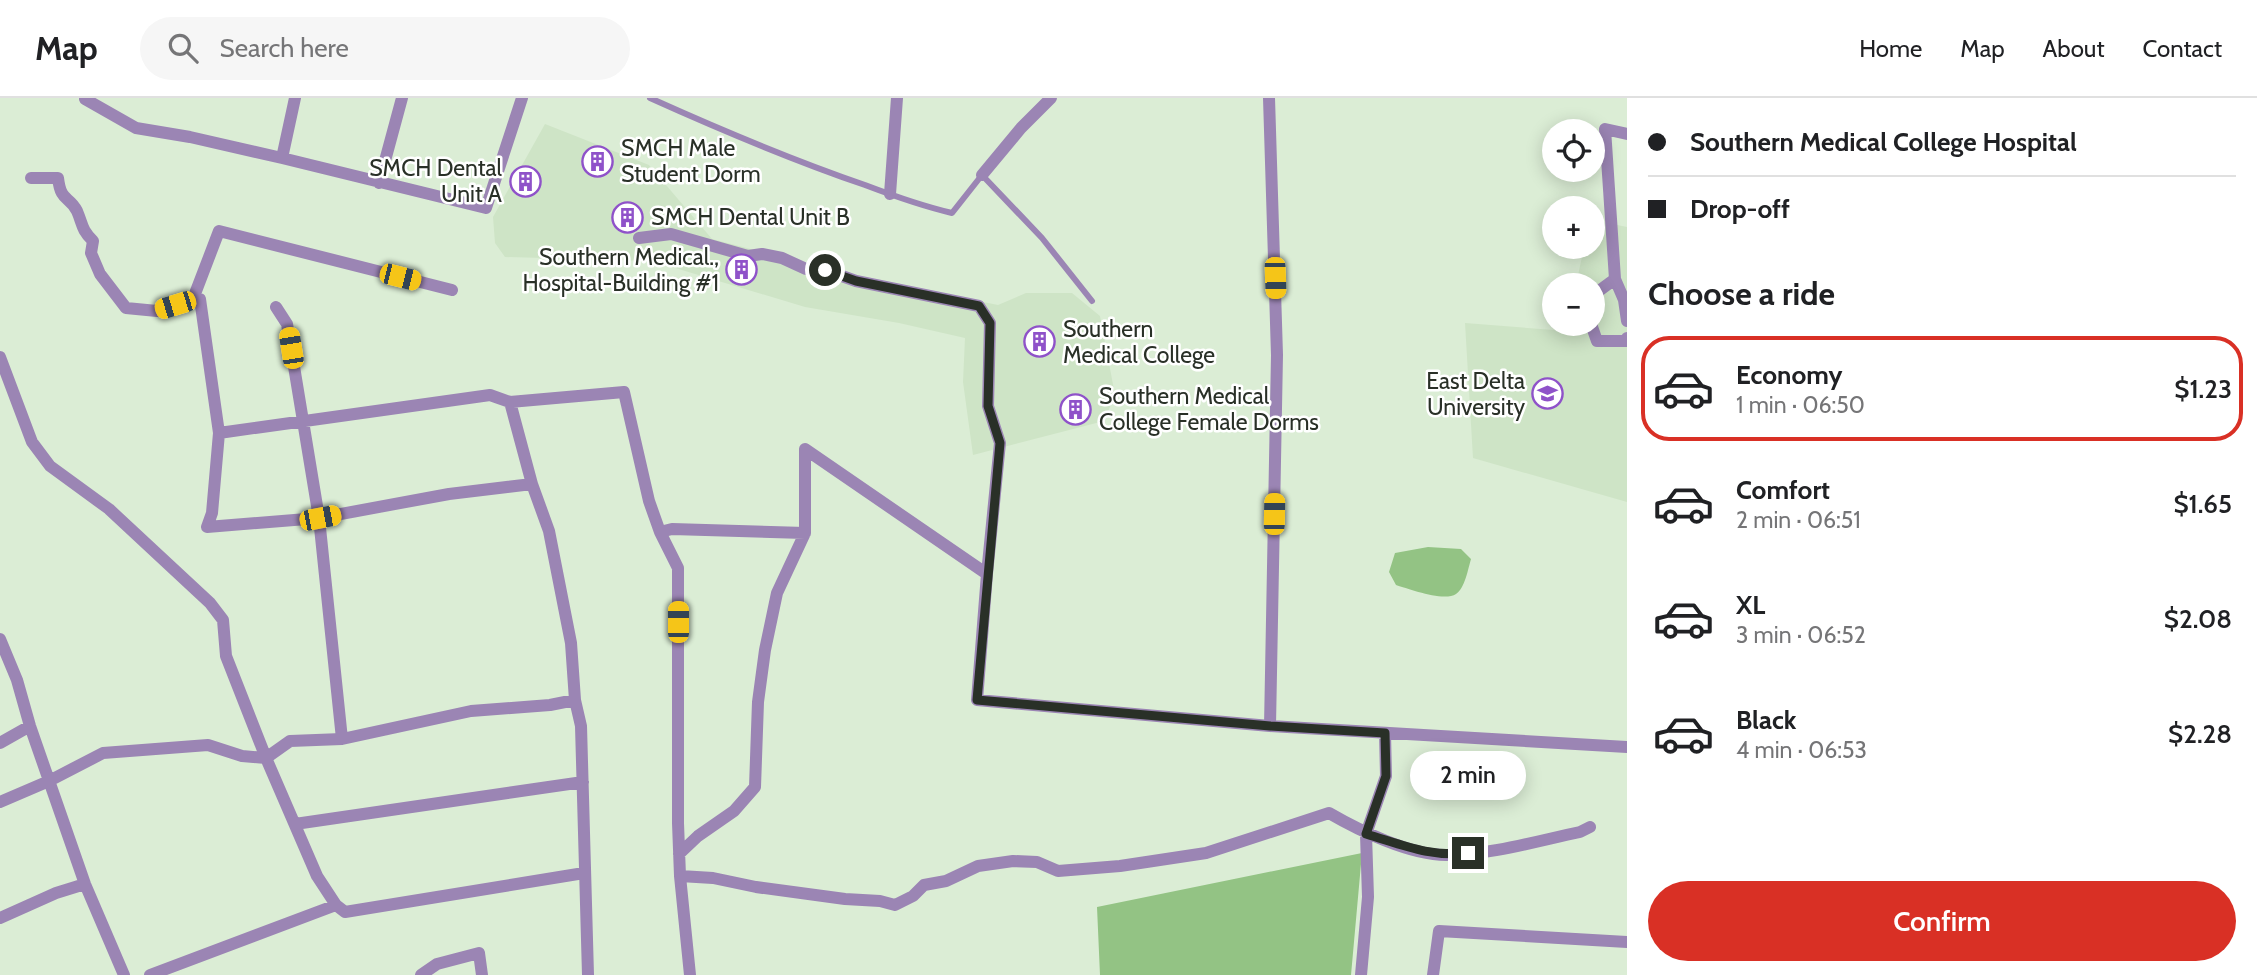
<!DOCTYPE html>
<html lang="en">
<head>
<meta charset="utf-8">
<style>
  body { margin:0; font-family:Cabin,sans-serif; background:#f6f6f6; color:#202124; height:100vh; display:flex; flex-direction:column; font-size:26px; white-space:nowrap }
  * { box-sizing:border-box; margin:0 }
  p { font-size:23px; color:#757577 }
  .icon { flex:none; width:38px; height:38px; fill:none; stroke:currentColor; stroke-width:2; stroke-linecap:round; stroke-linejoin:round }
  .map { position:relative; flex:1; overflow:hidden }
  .drawer { display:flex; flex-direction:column; background:#fff; width:630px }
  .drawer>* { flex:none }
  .hud { display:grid; align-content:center; height:154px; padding:0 21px; background:#fff }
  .buttons { position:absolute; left:1542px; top:21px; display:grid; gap:14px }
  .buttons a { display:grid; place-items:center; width:63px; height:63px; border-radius:50%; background:#fff; box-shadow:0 4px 18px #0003; font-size:35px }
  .end { position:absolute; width:32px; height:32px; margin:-16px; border:9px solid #293027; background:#fff; box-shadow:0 0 0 4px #fff }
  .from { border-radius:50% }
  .bubble { position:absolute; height:49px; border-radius:24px; background:#fff; box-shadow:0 4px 18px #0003; font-size:23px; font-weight:600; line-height:49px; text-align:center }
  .car { position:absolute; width:21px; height:42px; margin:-21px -10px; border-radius:9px; box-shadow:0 0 5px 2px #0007; background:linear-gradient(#f5c518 24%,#345 0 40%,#f5c518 0 76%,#345 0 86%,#f5c518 0) }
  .hud b { display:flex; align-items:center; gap:24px; height:66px; font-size:26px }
  .hud b+b { border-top:2px solid #e0e0e0 }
  .hud i { width:18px; height:18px; background:#202124 }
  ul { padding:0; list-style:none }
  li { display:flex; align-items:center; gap:21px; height:105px; margin:0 14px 10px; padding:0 7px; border:4px solid transparent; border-radius:28px }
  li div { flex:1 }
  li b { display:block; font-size:26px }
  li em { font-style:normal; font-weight:600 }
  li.on { border-color:#d93025 }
  li>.icon { width:63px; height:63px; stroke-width:1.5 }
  h2 { padding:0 21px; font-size:32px; line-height:84px }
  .primary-button { display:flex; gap:14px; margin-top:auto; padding:14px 21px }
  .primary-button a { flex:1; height:80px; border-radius:42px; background:#d93025; color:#fff; font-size:28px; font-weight:600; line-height:80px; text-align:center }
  header { display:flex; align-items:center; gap:42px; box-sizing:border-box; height:98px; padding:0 35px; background:#fff; border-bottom:2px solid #e0e0e0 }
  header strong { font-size:33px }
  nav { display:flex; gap:38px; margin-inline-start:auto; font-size:24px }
  .search { width:490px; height:63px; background:#f6f6f6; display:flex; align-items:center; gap:18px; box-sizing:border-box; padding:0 24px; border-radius:38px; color:#757577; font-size:26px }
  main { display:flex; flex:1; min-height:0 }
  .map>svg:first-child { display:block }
  .built { fill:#cee4c6 }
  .water { fill:#93c384 }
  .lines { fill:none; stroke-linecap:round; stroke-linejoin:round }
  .service { stroke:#9b85b4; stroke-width:6 }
  .minor { stroke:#9b85b4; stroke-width:12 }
  .route { stroke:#293027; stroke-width:9 }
  .labels { text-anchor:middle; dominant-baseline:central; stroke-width:5; stroke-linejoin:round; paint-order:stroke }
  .poi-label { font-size:23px; fill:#293027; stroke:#fff; text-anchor:start }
</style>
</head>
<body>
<header>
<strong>Map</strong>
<div class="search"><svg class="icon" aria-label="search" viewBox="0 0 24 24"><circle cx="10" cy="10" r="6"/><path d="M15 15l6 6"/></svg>Search here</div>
<nav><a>Home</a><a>Map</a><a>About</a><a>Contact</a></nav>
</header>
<main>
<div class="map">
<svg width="1627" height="877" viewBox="0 0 1627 877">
  <rect width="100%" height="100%" fill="#dbedd5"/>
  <!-- built -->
  <path class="built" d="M545 26 649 67 712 141 859 179 998 207 1026 195H1072L1100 218 1115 297 1104 323 973 357 963 284 965 240 899 225 805 209 652 163 505 159 495 145 493 119Z
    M1593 122 1627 129V404L1473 360 1465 225 1567 233 1569 226H1592V187H1576L1584 149H1592Z"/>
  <!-- water -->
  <path class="water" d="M1428 449 1461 451 1471 461C1468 471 1465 490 1456 496 1444 504 1409 491 1396 487L1389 474 1395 455Z
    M1362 755 1351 877H1100L1097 809Z"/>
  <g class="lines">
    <!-- service -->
    <path class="service" d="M650 0C721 32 792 62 865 87 894 98 922 108 952 115L982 77 1042 140 1092 203"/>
    <!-- minor -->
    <path class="minor" d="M1269 0 1277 257 1270 628
      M85 1 136 30 190 39 282 60 486 110 522 0
      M1627 36 1605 31 1615 181 1624 202 1627 223
      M282 60 295 0
      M982 77 1021 30 1051 0
      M31 80H58C61 105 69 97 77 113 83 127 81 131 93 143L91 155 100 176 126 210 157 213 200 201 219 335
      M379 85 402 0
      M890 96 897 0
      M639 140 671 136 748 158 762 156 782 160 806 171 825 172 856 183 979 208 990 225 988 308 1000 345 987 476
      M1592 198 1615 181
      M193 201 219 133 452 192
      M276 209 287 226 319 420 342 641
      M1591 226 1597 243H1627V240
      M0 259 32 344 50 368 109 411 210 505 223 522 226 558 266 660 242 658 208 647 103 655 49 683 0 704
      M510 304 624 294 649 403 660 434 678 470V725L680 778 690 877
      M532 386 449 396 319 420 207 429 212 415 219 335 490 297 510 304 532 386 549 433 571 545 575 602 581 628 588 877
      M660 434 672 431 805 435
      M0 541 17 582 30 628 85 786 124 877
      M0 645 30 628
      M295 726 583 684
      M679 756 698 738 734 713 755 689 758 604 765 552 777 495 805 435V351L987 476 977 602 1270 628 1627 649
      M680 778 713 780 756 789 845 801 880 803 895 807 913 798 924 787 946 783 978 768 1013 763 1037 764 1058 773 1120 768 1206 755 1329 715C1360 733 1410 757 1446 757 1491 757 1537 743 1580 734L1590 729
      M336 807 317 778 266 660 290 643 342 641 471 613 550 607 575 602
      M0 820 56 795 85 786
      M150 877 336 807 345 814 584 775
      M421 877 437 866 479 855 482 877
      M1361 877 1368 799 1366 736 1386 678 1385 635
      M1433 877 1439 833 1627 844"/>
  </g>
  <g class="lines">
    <!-- route -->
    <path class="route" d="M825 172 856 183 979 208 990 225 988 308 1000 345 977 602 1270 628 1385 635 1386 678 1366 736C1403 747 1429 759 1468 755"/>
  </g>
  <!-- icons -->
  <defs>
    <symbol id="building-ring" viewBox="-11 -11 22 22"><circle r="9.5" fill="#fff" stroke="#8f52c9" stroke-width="1.5"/><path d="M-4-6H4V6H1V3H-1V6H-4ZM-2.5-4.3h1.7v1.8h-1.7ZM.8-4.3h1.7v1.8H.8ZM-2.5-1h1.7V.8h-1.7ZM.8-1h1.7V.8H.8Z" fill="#8f52c9"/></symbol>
    <symbol id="university-ring" viewBox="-11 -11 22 22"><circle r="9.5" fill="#fff" stroke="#8f52c9" stroke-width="1.5"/><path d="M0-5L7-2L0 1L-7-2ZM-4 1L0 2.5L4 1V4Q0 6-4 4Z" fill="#8f52c9"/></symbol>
  </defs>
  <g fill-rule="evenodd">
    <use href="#building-ring" x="580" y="46" width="35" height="35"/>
    <use href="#building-ring" x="508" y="66" width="35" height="35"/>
    <use href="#building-ring" x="610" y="102" width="35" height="35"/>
    <use href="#building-ring" x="724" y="154" width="35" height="35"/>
    <use href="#building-ring" x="1022" y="226" width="35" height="35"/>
    <use href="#university-ring" x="1530" y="278" width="35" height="35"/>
    <use href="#building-ring" x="1058" y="294" width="35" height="35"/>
  </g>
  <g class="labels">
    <!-- poi labels -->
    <g class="poi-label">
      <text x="621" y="50">SMCH Male<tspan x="621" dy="26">Student Dorm</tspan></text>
      <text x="502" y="70" text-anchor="end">SMCH Dental<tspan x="502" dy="26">Unit A</tspan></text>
      <text x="651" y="119">SMCH Dental Unit B</text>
      <text x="719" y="159" text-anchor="end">Southern Medical.,<tspan x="719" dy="26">Hospital-Building #1</tspan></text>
      <text x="1063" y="231">Southern<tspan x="1063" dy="26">Medical College</tspan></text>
      <text x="1525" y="283" text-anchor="end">East Delta<tspan x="1525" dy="26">University</tspan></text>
      <text x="1099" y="298">Southern Medical<tspan x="1099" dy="26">College Female Dorms</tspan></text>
    </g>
  </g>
</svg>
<div class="buttons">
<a><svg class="icon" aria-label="locate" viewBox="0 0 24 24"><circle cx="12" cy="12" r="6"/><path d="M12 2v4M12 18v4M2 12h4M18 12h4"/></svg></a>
<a>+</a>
<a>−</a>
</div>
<i class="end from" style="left:825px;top:172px"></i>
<i class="end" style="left:1468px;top:755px"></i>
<div class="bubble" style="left:1410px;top:653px;width:116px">2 min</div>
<i class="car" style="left:400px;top:179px;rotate:104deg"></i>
<i class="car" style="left:1275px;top:180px;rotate:178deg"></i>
<i class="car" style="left:175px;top:207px;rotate:253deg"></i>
<i class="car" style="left:291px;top:250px;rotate:351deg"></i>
<i class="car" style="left:1274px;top:416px;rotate:1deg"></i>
<i class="car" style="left:320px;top:420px;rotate:79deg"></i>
<i class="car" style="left:678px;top:524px;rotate:0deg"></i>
</div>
<section class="drawer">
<div class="hud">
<b><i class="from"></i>Southern Medical College Hospital</b>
<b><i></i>Drop-off</b>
</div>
<h2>Choose a ride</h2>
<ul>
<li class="on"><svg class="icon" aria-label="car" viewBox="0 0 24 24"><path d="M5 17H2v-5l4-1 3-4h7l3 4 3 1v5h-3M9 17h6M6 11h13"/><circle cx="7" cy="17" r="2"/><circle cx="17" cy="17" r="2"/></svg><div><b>Economy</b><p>1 min · 06:50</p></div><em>$1.23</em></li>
<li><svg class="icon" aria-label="car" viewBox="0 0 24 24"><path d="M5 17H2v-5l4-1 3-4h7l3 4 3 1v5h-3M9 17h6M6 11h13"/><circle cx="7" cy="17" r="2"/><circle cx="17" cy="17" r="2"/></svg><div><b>Comfort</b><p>2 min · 06:51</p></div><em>$1.65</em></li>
<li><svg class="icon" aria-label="car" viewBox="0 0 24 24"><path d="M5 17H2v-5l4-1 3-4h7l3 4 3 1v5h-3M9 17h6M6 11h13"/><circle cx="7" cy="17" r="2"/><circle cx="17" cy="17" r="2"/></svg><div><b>XL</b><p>3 min · 06:52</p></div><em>$2.08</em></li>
<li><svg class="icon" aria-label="car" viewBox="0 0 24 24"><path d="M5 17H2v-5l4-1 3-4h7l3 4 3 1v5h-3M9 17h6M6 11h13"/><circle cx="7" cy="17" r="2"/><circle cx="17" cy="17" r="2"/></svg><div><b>Black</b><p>4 min · 06:53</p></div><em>$2.28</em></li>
</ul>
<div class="primary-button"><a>Confirm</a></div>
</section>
</main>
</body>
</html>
